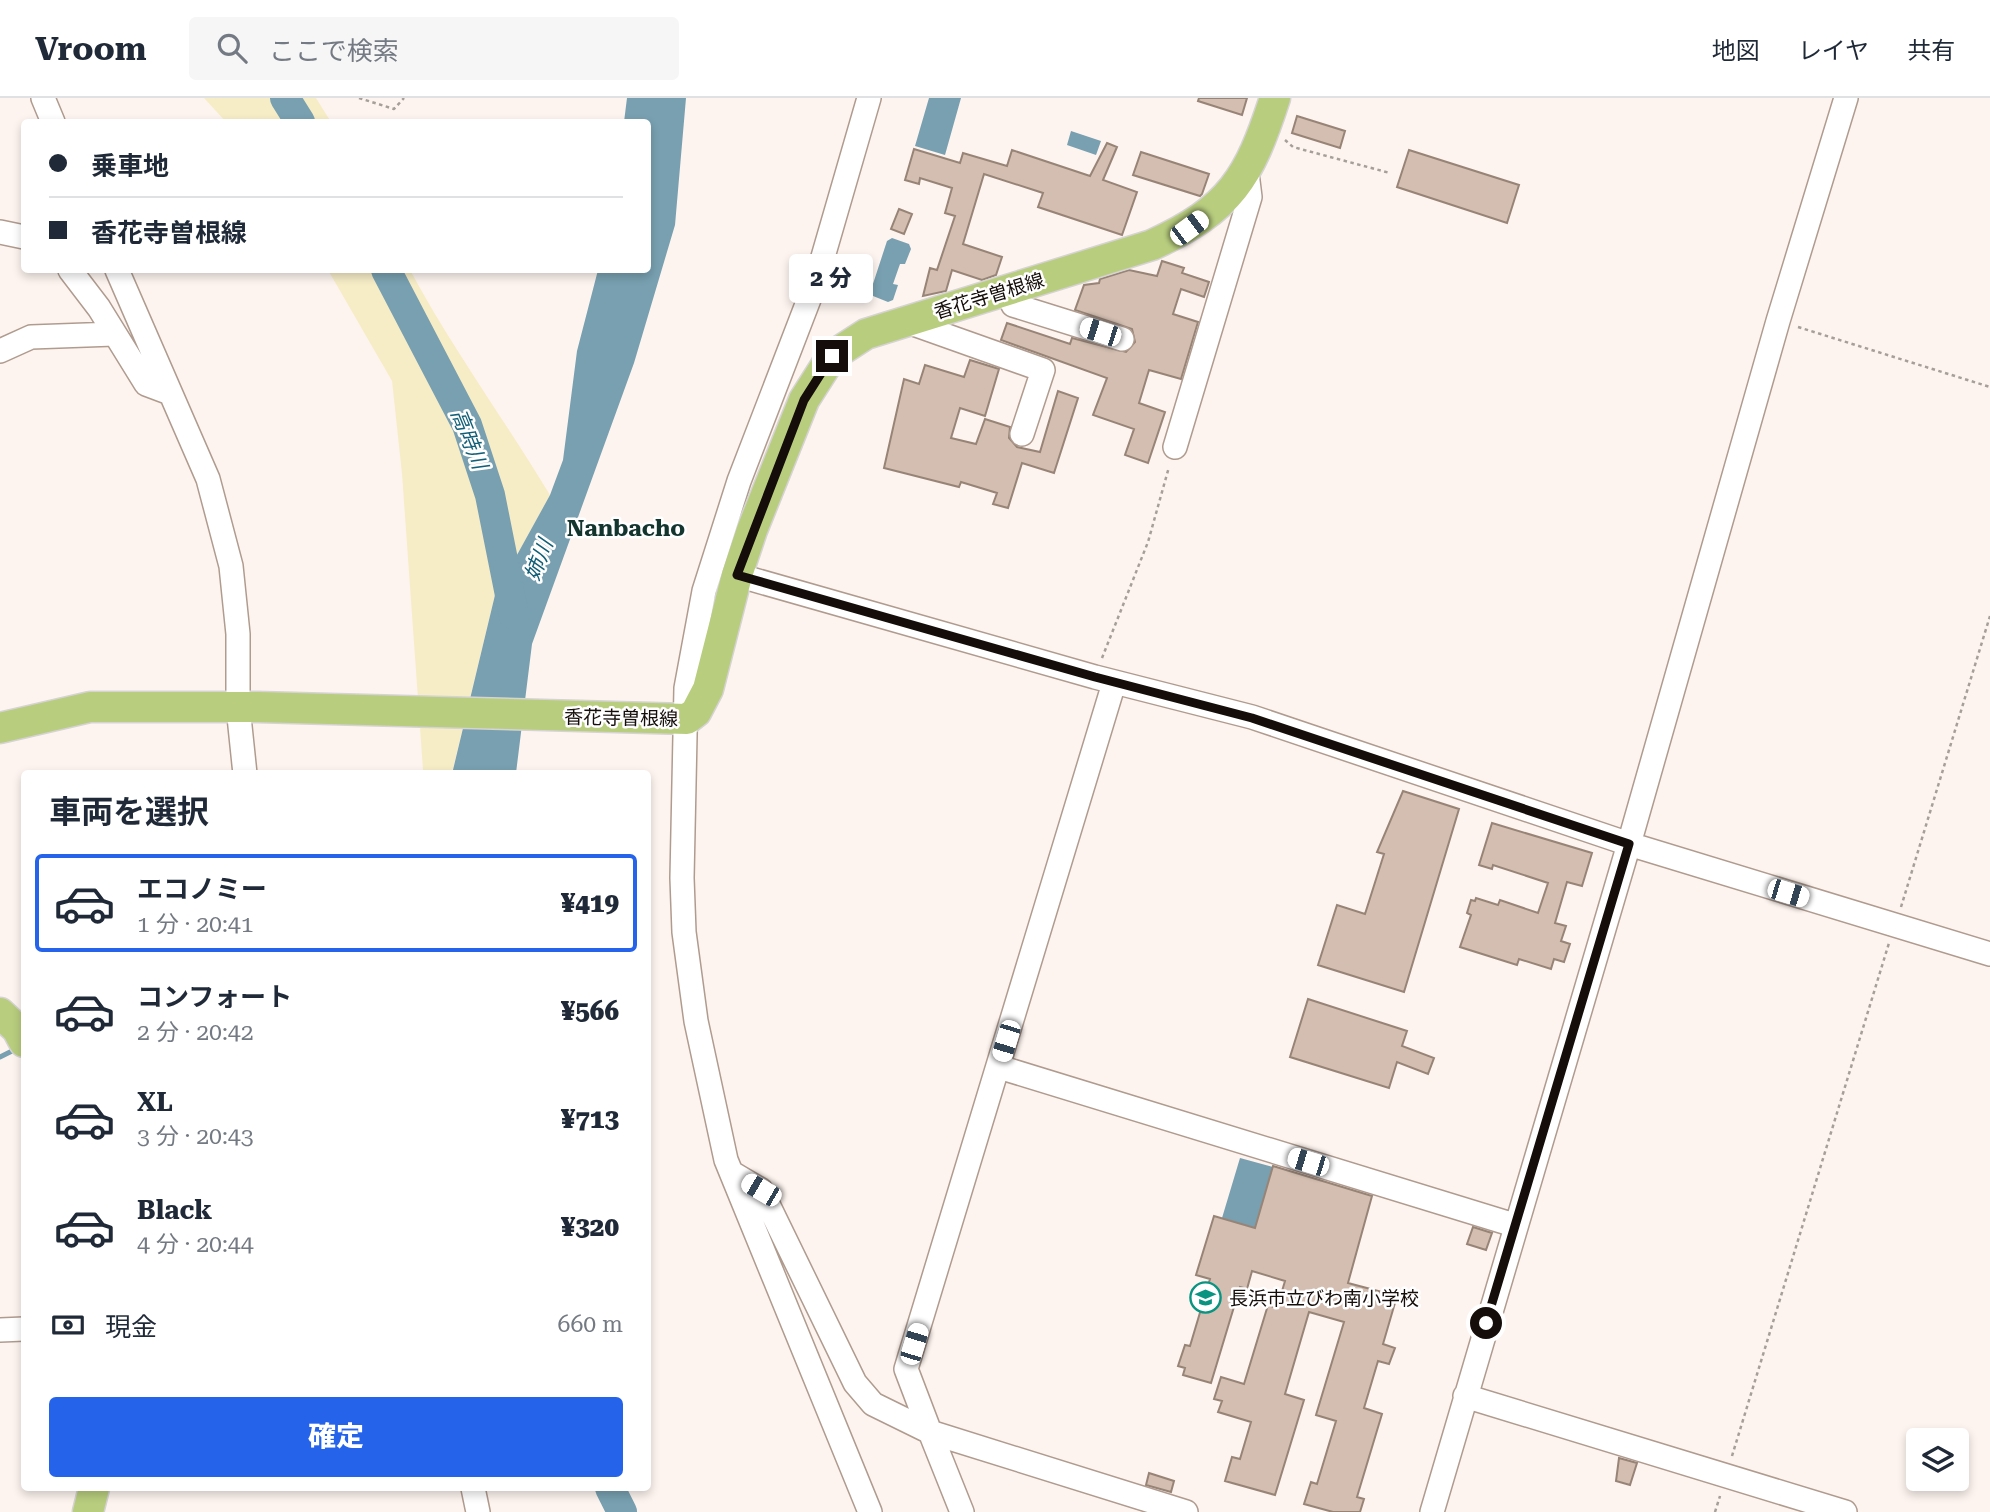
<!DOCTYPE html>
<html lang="ja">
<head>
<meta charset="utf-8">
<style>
  body { margin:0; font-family:"Roboto Serif","Noto Sans JP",serif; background:#f6f6f7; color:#1f2937; height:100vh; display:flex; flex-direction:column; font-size:26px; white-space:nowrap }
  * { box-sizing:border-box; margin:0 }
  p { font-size:23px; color:#747a83 }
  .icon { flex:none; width:38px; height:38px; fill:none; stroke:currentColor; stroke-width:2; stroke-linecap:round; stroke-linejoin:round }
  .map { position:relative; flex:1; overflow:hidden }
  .panel { position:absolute; left:21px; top:672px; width:630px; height:721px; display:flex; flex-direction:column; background:#fff; border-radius:7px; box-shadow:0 4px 10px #0003 }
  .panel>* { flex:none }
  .guide { position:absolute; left:21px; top:21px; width:630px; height:154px; border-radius:7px; box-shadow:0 4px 10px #0003; display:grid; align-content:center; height:154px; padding:0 28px; background:#fff }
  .fabs { position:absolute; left:1906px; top:1330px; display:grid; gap:14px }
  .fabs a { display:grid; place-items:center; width:63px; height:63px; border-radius:7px; background:#fff; box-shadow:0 4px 10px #0003; font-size:35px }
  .end { position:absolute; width:32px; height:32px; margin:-16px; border:9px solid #140d09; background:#fff; box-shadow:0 0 0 4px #fff }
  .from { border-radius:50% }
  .bubble { position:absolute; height:49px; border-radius:7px; background:#fff; box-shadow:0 4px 10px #0003; font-size:23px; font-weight:800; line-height:49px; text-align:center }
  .car { position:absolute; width:21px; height:42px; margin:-21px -10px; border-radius:9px; box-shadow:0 0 5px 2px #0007; background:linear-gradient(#fff 24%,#345 0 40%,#fff 0 76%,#345 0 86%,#fff 0) }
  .guide b { display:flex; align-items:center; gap:24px; height:66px; font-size:26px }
  .guide b+b { border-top:2px solid #e0e1e3 }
  .guide i { width:18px; height:18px; background:#1f2937 }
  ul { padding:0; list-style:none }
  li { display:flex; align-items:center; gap:21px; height:98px; margin:0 14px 10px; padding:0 14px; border:4px solid transparent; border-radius:7px }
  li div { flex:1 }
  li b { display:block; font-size:26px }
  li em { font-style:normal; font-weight:800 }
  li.on { border-color:#2563eb }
  li>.icon { width:63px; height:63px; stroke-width:1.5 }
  h2 { padding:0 28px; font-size:32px; line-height:84px }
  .pay { display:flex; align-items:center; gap:18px; height:77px; padding:0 28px; font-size:26px }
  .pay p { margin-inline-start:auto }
  .primary-button { display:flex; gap:14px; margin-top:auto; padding:14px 28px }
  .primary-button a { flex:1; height:80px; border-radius:7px; background:#2563eb; color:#fff; font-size:28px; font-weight:800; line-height:80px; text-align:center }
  header { display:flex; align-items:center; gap:42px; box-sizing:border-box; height:98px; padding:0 35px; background:#fff; border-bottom:2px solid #e0e1e3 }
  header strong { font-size:33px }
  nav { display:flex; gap:38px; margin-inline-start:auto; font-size:24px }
  .search { width:490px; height:63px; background:#f6f6f7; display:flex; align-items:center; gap:18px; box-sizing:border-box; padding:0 24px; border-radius:7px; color:#747a83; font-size:26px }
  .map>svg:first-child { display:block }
  .sand { fill:#f6edc7 }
  .water { fill:#78a0b0 }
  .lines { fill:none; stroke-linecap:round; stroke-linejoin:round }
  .stream { stroke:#78a0b0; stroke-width:5 }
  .river { stroke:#78a0b0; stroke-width:30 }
  .building { fill:#d3beb1; stroke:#988477; stroke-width:2 }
  .minor-casing { stroke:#b09b8f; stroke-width:26 }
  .major-casing { stroke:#d5d3d3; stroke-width:33 }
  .path { stroke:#a69e99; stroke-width:2.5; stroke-dasharray:3.5 3.5; stroke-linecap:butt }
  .minor { stroke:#fff; stroke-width:23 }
  .major { stroke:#b8cd7e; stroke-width:30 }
  .route { stroke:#140d09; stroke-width:9 }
  .labels { text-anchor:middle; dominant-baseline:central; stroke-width:5; stroke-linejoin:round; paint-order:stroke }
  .street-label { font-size:19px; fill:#140d09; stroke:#fff }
  .poi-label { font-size:19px; fill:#140d09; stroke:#fff; text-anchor:start }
  .water-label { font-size:21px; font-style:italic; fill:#115f77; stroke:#fff }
  .quarter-label { font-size:23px; font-weight:bold; fill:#14352e; stroke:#fff }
</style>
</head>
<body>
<header>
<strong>Vroom</strong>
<div class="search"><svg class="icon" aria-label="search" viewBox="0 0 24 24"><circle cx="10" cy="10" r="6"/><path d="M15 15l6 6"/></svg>ここで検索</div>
<nav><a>地図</a><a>レイヤ</a><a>共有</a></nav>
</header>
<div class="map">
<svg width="1990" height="1414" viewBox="0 0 1990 1414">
  <rect width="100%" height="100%" fill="#fdf4ef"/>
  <!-- sand -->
  <path class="sand" d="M204 0H316L331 24H226Z
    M328 172H410C452 250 504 321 550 397L495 497 452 675H427L423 672 402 376 392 283Z"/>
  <!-- water -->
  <path class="water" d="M627 0H686L675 127 634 265 532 546 516 675 452 676 495 497 550 397 563 362 577 253 598 172H648V24H624Z
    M929 0H961L945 57 915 48Z
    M1071 33 1101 43 1096 57 1067 47Z
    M892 140 909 146 911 151 905 166H900L893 186 898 187 893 202 888 204 873 198 871 192 887 143Z
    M1240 1060 1273 1069 1255 1130 1222 1120Z"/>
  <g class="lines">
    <!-- stream -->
    <path class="stream" d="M0 959 12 953"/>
    <!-- river -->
    <path class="river" d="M285 0 300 24
      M386 172 467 327 490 397 514 517
      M610 1390 622 1414"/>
  </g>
  <!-- building -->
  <path class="building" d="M1199 0H1247L1242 17 1198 3Z
    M1297 18 1345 33 1340 50 1292 35Z
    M1107 45 1117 49 1103 82 1137 94 1122 137 1038 109 1043 95 984 76 963 146 1002 159 996 177 982 182 952 172 946 193 923 198 930 170 937 172 955 118 945 115 952 90 920 80 919 86 905 82 914 51 960 65 963 55 1007 68 1012 52 1090 78Z
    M1409 52 1519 87 1507 125 1397 89Z
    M1141 54 1209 76 1202 96 1200 98 1133 77Z
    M899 111 912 116 904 136 891 131Z
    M1162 163 1184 170 1182 175 1209 184 1204 199 1181 191 1173 216 1198 224 1181 281 1149 272 1139 305 1165 314 1148 365 1125 357 1134 331 1093 317 1107 280 1001 242 1007 225 1070 246 1072 240 1126 254 1135 244 1132 231 1075 212 1084 187 1099 185 1100 181 1129 172 1157 178Z
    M970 262 999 271 985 318 960 310 951 340 976 346 985 321 1010 329 1009 340 1017 349 1040 354 1058 293 1078 300 1054 375 1022 365 1008 410 993 406 997 395 961 384 959 389 884 370 904 281 919 286 925 267 964 279Z
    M1403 693 1459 711 1404 894 1318 867 1337 807 1365 816 1384 756 1377 754Z
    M1492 725 1592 755 1582 788 1567 784 1555 825 1566 828 1561 843 1570 846 1564 864 1554 861 1551 871 1519 861 1517 867 1460 849 1471 817 1467 815 1471 802 1475 803 1476 800 1498 807 1500 802 1538 815 1548 785 1493 767 1492 771 1479 767Z
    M1308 901 1407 933 1402 948 1434 960 1428 976 1397 964 1389 990 1290 959Z
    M1273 1068 1372 1098 1348 1185 1397 1198 1383 1246 1395 1250 1389 1266 1378 1263 1364 1310 1382 1316 1357 1399 1364 1401 1360 1414H1333L1304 1406 1311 1384 1317 1386 1336 1323 1316 1317 1344 1224 1309 1214 1285 1296 1304 1302 1275 1397 1225 1383 1232 1359 1240 1361 1251 1324 1218 1314 1222 1303 1214 1301 1221 1279 1244 1286 1268 1207 1277 1210 1285 1183 1252 1173 1247 1191 1240 1189 1211 1285 1183 1277 1185 1270 1178 1268 1185 1247 1190 1248 1210 1181 1196 1177 1214 1118 1255 1130Z
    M1473 1129 1492 1135 1486 1152 1467 1146Z
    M1619 1360 1637 1365 1630 1387 1616 1383Z
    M1149 1375 1174 1383 1171 1394 1146 1387Z"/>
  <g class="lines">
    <defs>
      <path id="minor" d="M43 0 53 24
        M869 0 816 183 739 383 704 493 686 590 682 780 684 834 696 923 726 1062 870 1414
        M0 134 24 139
        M70 172 99 210 146 286 170 295
        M117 172 208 381 231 468 238 536V609L245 676
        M1006 192 1013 207 1122 241
        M905 223 1043 272 1022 336
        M0 253 31 239 114 236
        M1175 349 1250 99 1247 75
        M737 477 1095 579 1252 619 1629 746 1990 856
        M1114 585 906 1271 930 1334 1186 1414
        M999 969 1514 1127
        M732 1075 761 1092 855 1285 873 1306 930 1334 962 1414
        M0 1232 24 1231
        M1465 1298 1845 1414
        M473 1390 478 1414
        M1432 1414 1629 746 1778 223 1846 0"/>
      <path id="major" d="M0 630 90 609H258L687 621 696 614 708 591 737 477 752 432 804 302 832 258 866 236 1152 147C1231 111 1249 80 1275 0
        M0 915 17 931 24 944
        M88 1414 94 1390"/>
    </defs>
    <!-- minor casing -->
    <use href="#minor" class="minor-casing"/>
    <!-- major casing -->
    <use href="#major" class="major-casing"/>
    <!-- path -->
    <path class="path" d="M359 0 394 11 404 0
      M1285 42 1293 49 1390 75
      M1798 229 1990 289
      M1102 560 1148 444 1169 369
      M1901 809 1990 518
      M1732 1358 1889 845
      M1715 1414 1720 1398"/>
    <!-- minor -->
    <use href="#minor" class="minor"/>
    <!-- major -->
    <use href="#major" class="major"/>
  </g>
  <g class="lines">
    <!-- route -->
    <path class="route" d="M832 258 804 302 737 477 1095 579 1252 620 1629 746 1486 1225"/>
  </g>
  <!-- icons -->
  <defs>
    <symbol id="school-ring" viewBox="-11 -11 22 22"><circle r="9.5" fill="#fff" stroke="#089481" stroke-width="1.5"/><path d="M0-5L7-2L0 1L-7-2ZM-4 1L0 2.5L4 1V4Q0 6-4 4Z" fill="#089481"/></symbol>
  </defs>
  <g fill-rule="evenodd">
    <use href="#school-ring" x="1188" y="1182" width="35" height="35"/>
  </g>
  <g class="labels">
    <!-- street labels -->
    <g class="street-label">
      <text transform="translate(989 198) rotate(-17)">香花寺曽根線</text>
      <text transform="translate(621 620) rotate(1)">香花寺曽根線</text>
    </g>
    <!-- poi labels -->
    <g class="poi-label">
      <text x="1229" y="1200">長浜市立びわ南小学校</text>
    </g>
    <!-- water labels -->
    <g class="water-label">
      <text transform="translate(469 341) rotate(68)">高時川</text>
      <text transform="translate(539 462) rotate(-69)">姉川</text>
    </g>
    <!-- quarter labels -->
    <g class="quarter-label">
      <text x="626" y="430">Nanbacho</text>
    </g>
  </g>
</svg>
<div class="fabs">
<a><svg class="icon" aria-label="layers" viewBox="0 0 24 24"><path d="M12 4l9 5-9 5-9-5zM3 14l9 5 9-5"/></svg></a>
</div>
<i class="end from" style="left:1486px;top:1225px"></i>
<i class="end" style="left:832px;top:258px"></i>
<div class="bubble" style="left:789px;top:156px;width:84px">2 分</div>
<i class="car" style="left:1189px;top:130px;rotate:53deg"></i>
<i class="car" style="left:1100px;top:234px;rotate:288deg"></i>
<i class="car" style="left:1788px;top:795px;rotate:107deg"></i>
<i class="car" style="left:1006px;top:943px;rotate:197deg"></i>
<i class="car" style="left:1308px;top:1064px;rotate:287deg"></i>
<i class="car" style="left:761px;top:1092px;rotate:300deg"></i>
<i class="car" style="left:914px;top:1246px;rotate:17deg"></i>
<div class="guide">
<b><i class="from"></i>乗車地</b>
<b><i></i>香花寺曽根線</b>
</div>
<section class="panel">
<h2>車両を選択</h2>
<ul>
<li class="on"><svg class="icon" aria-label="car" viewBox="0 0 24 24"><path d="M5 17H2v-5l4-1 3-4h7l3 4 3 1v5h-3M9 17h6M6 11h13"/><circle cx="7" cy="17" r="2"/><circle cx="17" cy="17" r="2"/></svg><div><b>エコノミー</b><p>1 分 · 20:41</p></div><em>¥419</em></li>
<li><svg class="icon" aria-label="car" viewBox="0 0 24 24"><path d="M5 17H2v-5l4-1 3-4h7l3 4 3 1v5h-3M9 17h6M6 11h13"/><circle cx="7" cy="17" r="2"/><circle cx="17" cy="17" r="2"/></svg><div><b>コンフォート</b><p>2 分 · 20:42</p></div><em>¥566</em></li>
<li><svg class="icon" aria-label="car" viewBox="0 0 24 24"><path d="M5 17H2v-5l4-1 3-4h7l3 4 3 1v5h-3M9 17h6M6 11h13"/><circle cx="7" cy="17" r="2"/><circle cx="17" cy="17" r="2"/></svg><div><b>XL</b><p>3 分 · 20:43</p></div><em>¥713</em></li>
<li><svg class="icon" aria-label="car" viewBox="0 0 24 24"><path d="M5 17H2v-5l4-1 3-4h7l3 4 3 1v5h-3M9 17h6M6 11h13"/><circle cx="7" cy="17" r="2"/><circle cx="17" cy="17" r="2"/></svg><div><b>Black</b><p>4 分 · 20:44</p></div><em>¥320</em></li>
</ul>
<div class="pay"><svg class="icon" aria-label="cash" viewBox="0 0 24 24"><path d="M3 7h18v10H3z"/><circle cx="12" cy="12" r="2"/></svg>現金<p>660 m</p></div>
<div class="primary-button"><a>確定</a></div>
</section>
</div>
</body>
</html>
